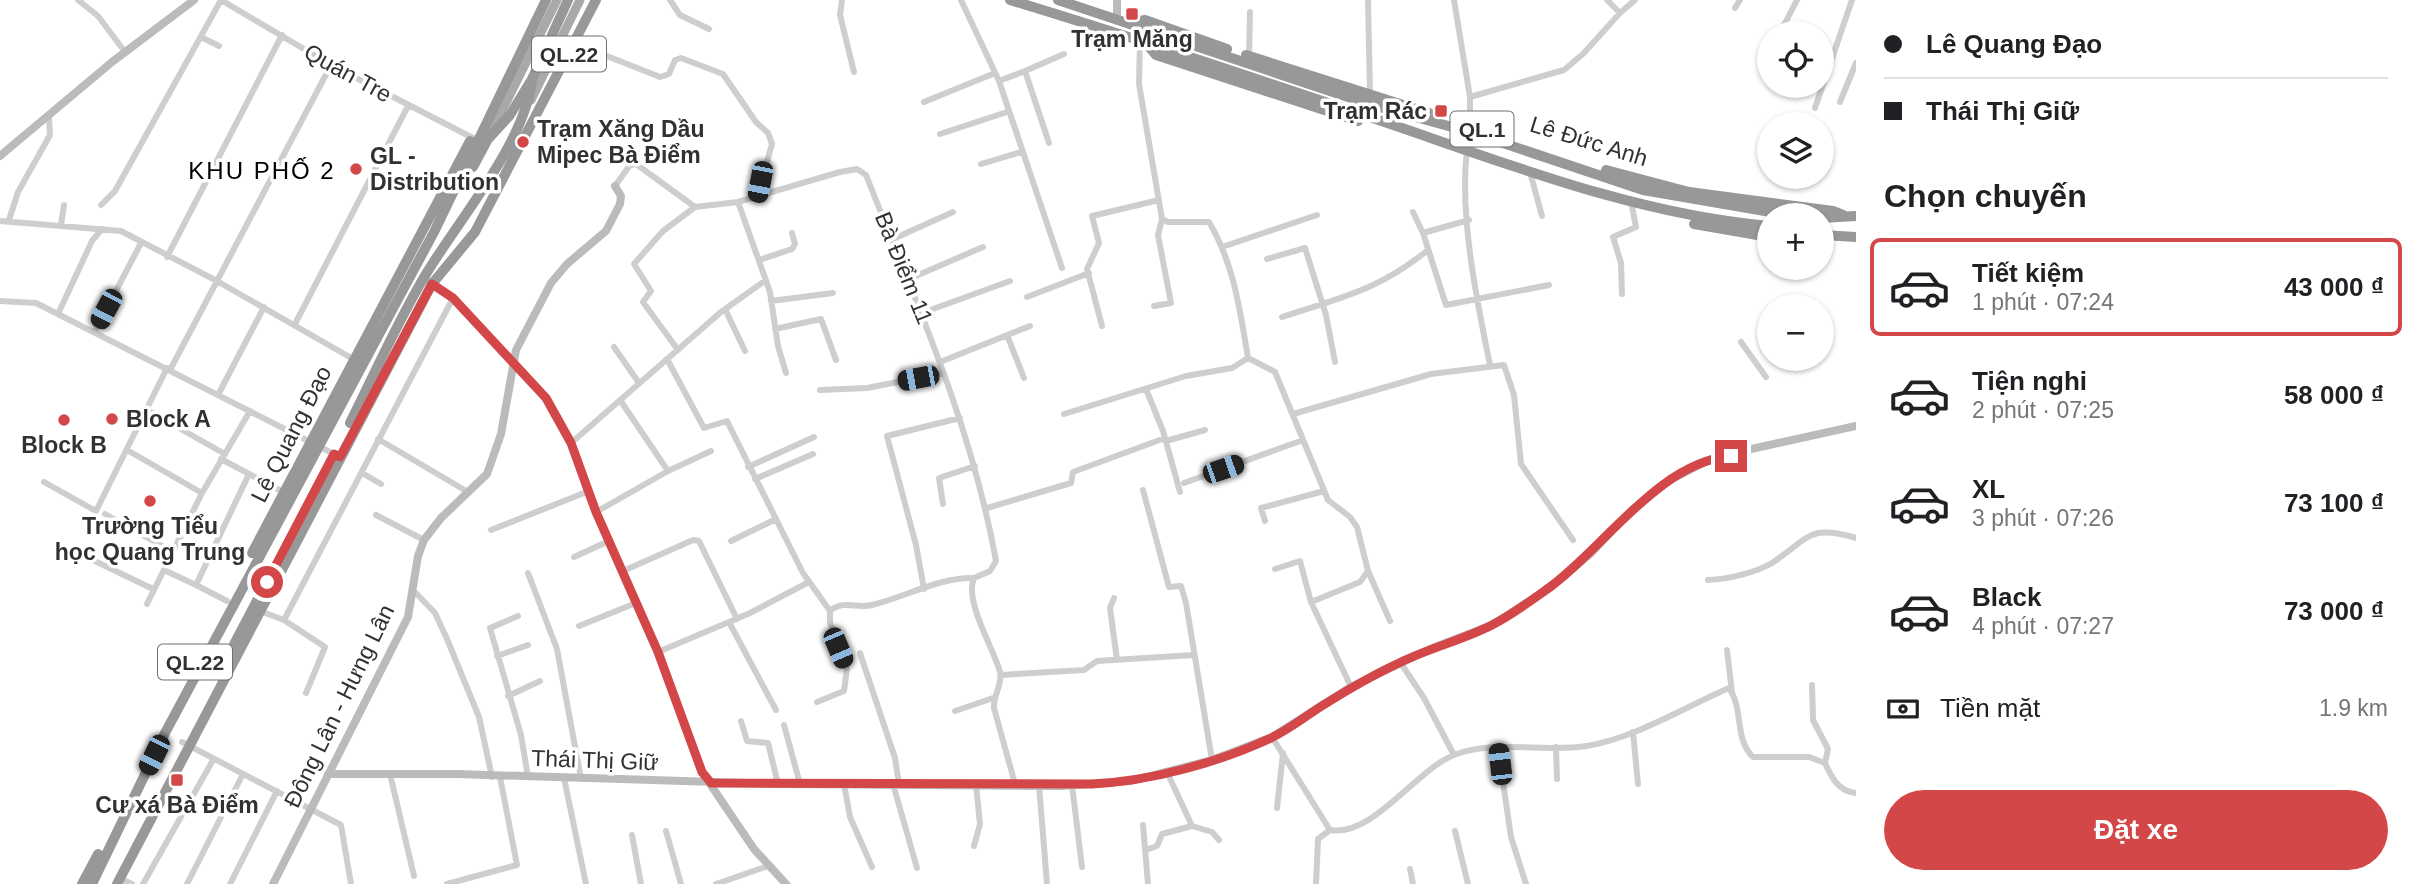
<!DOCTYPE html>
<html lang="vi">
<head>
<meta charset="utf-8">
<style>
  body { margin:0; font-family:Helvetica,sans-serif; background:#f6f6f6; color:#202124; height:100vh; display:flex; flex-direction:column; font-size:26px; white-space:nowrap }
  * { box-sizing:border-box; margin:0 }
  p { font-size:23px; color:#757577 }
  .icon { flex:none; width:38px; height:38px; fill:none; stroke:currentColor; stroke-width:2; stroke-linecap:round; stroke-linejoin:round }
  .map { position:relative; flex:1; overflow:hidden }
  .details { display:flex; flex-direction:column; background:#fff; width:560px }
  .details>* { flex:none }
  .banner { display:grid; align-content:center; height:154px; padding:0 28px; background:#fff }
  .tools { position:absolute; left:1757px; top:21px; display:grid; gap:14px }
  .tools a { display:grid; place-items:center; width:77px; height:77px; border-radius:50%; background:#fff; box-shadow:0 2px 5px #0004; font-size:35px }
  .end { position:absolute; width:32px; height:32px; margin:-16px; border:9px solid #d44749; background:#fff; box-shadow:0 0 0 4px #fff }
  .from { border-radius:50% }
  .car { position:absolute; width:21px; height:42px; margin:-21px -10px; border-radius:9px; box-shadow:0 0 5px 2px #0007; background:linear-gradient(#222 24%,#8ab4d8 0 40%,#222 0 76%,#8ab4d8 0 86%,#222 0) }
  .banner b { display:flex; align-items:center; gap:24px; height:66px; font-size:26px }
  .banner b+b { border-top:2px solid #e0e0e0 }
  .banner i { width:18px; height:18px; background:#202124 }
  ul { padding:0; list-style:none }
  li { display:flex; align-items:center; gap:21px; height:98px; margin:0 14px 10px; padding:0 14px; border:4px solid transparent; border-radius:10px }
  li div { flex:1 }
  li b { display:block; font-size:26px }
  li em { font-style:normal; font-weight:700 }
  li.on { border-color:#d44749 }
  li>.icon { width:63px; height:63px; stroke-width:1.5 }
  h2 { padding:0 28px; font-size:32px; line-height:84px }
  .pay { display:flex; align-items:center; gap:18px; height:77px; padding:0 28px; font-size:26px }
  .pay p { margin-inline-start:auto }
  .cta { display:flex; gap:14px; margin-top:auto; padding:14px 28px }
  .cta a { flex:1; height:80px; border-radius:42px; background:#d44749; color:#fff; font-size:28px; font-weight:700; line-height:80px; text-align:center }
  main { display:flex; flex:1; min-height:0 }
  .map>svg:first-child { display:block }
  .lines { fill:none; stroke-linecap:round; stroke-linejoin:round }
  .street { stroke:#cecece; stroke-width:6 }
  .secondary { stroke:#bbb; stroke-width:8 }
  .primary { stroke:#a9a9a9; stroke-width:9 }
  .highway { stroke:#989898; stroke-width:10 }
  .route { stroke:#d44749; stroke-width:9 }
  .poi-dot { fill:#d44749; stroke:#fff; stroke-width:2.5 }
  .labels { text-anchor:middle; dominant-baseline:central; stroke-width:7; stroke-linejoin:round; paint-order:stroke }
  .shield { fill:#fff; stroke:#6f6f6f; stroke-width:2 }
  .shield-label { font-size:21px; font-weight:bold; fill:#313131 }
  .poi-label { font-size:23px; font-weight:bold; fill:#313131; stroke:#fff }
  .street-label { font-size:23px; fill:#313131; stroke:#fff }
  .neighbourhood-label { font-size:24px; letter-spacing:2px; fill:#000; stroke:#fff }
</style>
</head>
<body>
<main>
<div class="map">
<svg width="1856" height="884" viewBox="0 0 1856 884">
  <rect width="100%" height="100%" fill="#fff"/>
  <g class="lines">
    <!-- street -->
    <path class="street" d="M78 0 98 16 125 52
      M221 0 331 65 473 138
      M670 0 680 15 709 29
      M842 0 840 15 854 72
      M961 0 999 81 1062 268
      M1368 0 1370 95
      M1454 0 1470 97V132
      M1735 8 1740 0
      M1620 13 1635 0
      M1780 33 1797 0
      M201 37 219 46
      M1140 39 1139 84 1162 219 1168 222H1209C1234 264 1240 310 1248 358L1275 372 1328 500 1350 517 1357 527 1368 571 1390 621
      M574 43 660 77 669 74 675 60 681 58 723 74 756 122 768 133 772 144 757 197
      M1249 56 1250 12
      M1025 71 1064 54
      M999 81 1025 71 1049 143
      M1470 97 1564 70 1583 54 1620 13 1607 0
      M924 102 995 73
      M1840 102 1856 63
      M1815 108 1852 0
      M940 134 1007 112
      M1467 151C1459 214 1477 302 1490 365
      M981 164 1021 152
      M1531 176 1542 216
      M615 186 630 165 636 164 695 207 738 202 840 172 857 169 866 175C916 302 972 426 996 561L990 571 974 578C964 601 993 647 1000 672 1003 684 993 695 994 708L1015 784
      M738 202 770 292 778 346 786 373
      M101 205 115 191 221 0
      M1413 212 1423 233 1446 305 1549 285
      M9 220 18 192 50 135 49 117
      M0 221 121 231 217 281 353 359
      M61 225 64 205
      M1423 233 1469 220
      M893 239 953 212
      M1222 247 1317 215
      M167 257 282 35
      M1267 259 1305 248 1326 315 1335 362
      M759 260 792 249 795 244 792 233
      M909 279 983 247
      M1622 294 1621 263 1613 237 1636 227 1632 206
      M1027 297 1089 273
      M0 301 36 303 340 457
      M771 301 833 293
      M1154 306 1171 303 1158 235 1162 219
      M725 309 745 351
      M922 313 1010 281
      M58 314 92 241 102 229
      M1282 317C1342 297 1377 291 1428 250
      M295 324 408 106
      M1102 326 1087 269 1099 243 1092 216 1159 200
      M775 329 821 319 836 360
      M95 331 141 243
      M1007 335 1024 378
      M1741 342 1766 377
      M614 347 639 383
      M678 350 643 302 651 291 634 264 663 231 695 207
      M667 359 704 428 727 421 803 573 830 611
      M940 362 1030 326
      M170 370 331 65
      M1146 389 1163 431 1180 492
      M820 390 867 388 944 373
      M218 395 264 307
      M620 400 668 471 711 451
      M147 410 225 454
      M1064 414 1186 376 1232 368 1248 358
      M1293 414 1431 374 1504 365 1514 395 1521 464 1573 540
      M378 439 468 492
      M1166 441 1205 430
      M571 443 721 312 766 280
      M127 450 202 493 250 411
      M221 459 285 493
      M748 467 814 437
      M362 473 381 484
      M755 479 813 454
      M44 482 96 511 167 368
      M1184 483 1303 440
      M1143 490 1169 587 1181 586 1186 603 1212 760
      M943 504 939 478 975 466
      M987 508 1071 483 1073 472 1165 438
      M596 512 668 471
      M105 514 173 552
      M376 515 424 540
      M1265 521 1261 508 1324 491
      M491 530 589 491
      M731 541 776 519
      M74 551 153 589
      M574 557 609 541
      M1275 569 1300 561 1311 602 1351 687
      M164 570 196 585 249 474
      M623 571 693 540 699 541 737 619
      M528 573 557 649 581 779
      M1708 580C1728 579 1755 573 1772 563 1808 540 1807 523 1856 538
      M196 585 227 601
      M924 589 916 545 887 436 960 418
      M413 590 435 613 447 639 479 717 492 777
      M1114 598 1110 608 1117 660
      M1311 602 1360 582 1368 571
      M147 604 202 493
      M260 611 284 620 325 647 306 693
      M518 616 490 628 521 735 528 777
      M284 620 453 298
      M729 622 776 710
      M579 626 636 603
      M1727 650 1732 692
      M658 652 750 613 809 582
      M860 653 895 758 899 784
      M497 656 528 645
      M1400 662 1424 698 1454 755
      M1001 675 1084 670 1097 661 1194 655
      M1812 685 1813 720 1828 749 1825 763
      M508 696 540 681
      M817 702 844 691 847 668 830 623V611C844 599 857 609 872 605 905 597 940 577 974 578
      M955 711 993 698
      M741 721 747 741 768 743 778 784
      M784 725 800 784
      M1633 732 1638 784
      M1272 737 1330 830C1372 838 1417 769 1454 755 1496 739 1544 753 1587 746 1637 737 1683 708 1729 688 1744 709 1734 739 1753 757H1809L1825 763C1832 778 1838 791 1856 793
      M182 742 341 825 351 884
      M1556 747 1557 779
      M1498 748 1511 837 1526 884
      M390 774 414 876
      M564 778 586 884
      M844 784 850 817 872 867
      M893 784 917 868
      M1039 785 1047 884
      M1072 785 1082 867
      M1277 808 1283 753
      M1143 825 1148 884
      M1192 826 1212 832 1219 840
      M666 831 681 884
      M1455 831 1468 884
      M632 835 641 884
      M974 846 980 824 976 785
      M1146 850 1157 846 1162 834 1192 826 1167 772
      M1410 869 1413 884
      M119 878 132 884
      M143 884 213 760
      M187 884 243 774
      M230 884 277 791
      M447 884 517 865 500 777
      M716 884 768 866
      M1316 884 1318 839 1330 830"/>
    <!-- secondary -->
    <path class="secondary" d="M1117 0V19
      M0 156 112 62 194 0
      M430 282 453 298 546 398 571 443 596 512 658 652 702 772 754 849 786 884
      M328 774H456L778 784 1061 786 1131 781 1212 760 1272 737 1351 687 1430 649 1492 625 1550 588 1590 554 1631 511 1670 480 1715 457 1856 426
      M273 884 408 617 418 556 424 540 441 518 487 474 501 434 516 350 551 283 567 264 606 231 620 204 621 196 615 186"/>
    <!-- primary -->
    <path class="primary" d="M531 100 580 0
      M491 133 557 0"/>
    <!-- highway -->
    <path class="highway" d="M1010 0C1142 40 1272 84 1402 128 1521 169 1643 215 1769 226
      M1058 0 1369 104 1470 132 1643 190 1788 215
      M1130 23 1145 20 1227 49
      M1145 42 1156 55 1358 121
      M1246 55 1438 116
      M473 167 488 139 510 115 532 79 568 0
      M1606 170 1689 192 1833 211 1843 215
      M1822 218 1856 216
      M1694 224 1769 237
      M1822 235 1856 237
      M350 423C374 375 396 325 423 279 455 224 526 143 532 79
      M252 553 470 141
      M220 671 273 570
      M82 884 98 854
      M92 884 165 733 434 232 546 0
      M117 884 432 284 475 232 596 0"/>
  </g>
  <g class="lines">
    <!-- route -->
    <path class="route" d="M267 582 334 454 340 457 432 284 453 298 546 398 571 443 596 512 658 652 702 772 711 783 1092 784C1151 781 1217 763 1271 738 1290 729 1307 715 1325 704 1349 689 1373 675 1399 663 1429 648 1463 640 1492 625 1512 615 1532 600 1550 587 1605 547 1659 462 1731 456"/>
  </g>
  <!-- markers -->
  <g class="poi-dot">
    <rect x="1125" y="7" width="14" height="14" rx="3.5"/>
    <rect x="1434" y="104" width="14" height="14" rx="3.5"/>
    <circle cx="523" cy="142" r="7"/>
    <circle cx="356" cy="169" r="7"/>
    <circle cx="112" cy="419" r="7"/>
    <circle cx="64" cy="420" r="7"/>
    <circle cx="150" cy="501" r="7"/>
    <rect x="170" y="773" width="14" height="14" rx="3.5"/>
  </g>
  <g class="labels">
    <!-- shield labels -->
    <g class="shield">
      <rect x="532" y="36.5" width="74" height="35" rx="5"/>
      <rect x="1450.5" y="111.5" width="63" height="35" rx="5"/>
      <rect x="158" y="644.5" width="74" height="35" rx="5"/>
    </g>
    <g class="shield-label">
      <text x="569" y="54">QL.22</text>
      <text x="1482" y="129">QL.1</text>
      <text x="195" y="662">QL.22</text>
    </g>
    <!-- poi labels -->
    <g class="poi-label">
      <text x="1132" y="39">Trạm Măng</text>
      <text x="1427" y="111" text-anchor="end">Trạm Rác</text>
      <text x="537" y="129" text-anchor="start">Trạm Xăng Dầu<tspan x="537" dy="26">Mipec Bà Điểm</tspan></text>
      <text x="370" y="156" text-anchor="start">GL -<tspan x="370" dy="26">Distribution</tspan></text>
      <text x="126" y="419" text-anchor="start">Block A</text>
      <text x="64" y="445">Block B</text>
      <text x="150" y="526">Trường Tiểu<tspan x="150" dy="26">học Quang Trung</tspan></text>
      <text x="177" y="805">Cư xá Bà Điểm</text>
    </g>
    <!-- street labels -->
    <g class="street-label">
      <text transform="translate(348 73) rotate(29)">Quán Tre</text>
      <text transform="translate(1589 141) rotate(17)">Lê Đức Anh</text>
      <text transform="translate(904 268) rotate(68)">Bà Điểm 11</text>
      <text transform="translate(291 434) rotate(-63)">Lê Quang Đạo</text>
      <text transform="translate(339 706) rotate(-64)">Đông Lân - Hưng Lân</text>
      <text transform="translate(595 760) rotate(2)">Thái Thị Giữ</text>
    </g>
    <!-- neighbourhood labels -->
    <g class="neighbourhood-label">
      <text x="262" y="170">KHU PHỐ 2</text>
    </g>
  </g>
</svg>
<div class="tools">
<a><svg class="icon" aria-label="locate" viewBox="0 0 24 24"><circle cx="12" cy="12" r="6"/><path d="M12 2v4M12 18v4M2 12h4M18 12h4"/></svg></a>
<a><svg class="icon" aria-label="layers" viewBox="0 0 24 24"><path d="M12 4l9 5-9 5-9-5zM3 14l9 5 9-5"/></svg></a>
<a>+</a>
<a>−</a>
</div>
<i class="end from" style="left:267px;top:582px"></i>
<i class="end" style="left:1731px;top:456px"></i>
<i class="car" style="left:760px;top:182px;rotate:191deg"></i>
<i class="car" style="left:106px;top:309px;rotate:208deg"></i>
<i class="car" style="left:918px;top:378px;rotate:259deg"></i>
<i class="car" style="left:1223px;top:469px;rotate:71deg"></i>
<i class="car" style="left:838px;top:648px;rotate:157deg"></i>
<i class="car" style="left:154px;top:755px;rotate:206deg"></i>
<i class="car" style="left:1500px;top:764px;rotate:353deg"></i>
</div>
<section class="details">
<div class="banner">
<b><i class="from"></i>Lê Quang Đạo</b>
<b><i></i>Thái Thị Giữ</b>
</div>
<h2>Chọn chuyến</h2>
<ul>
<li class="on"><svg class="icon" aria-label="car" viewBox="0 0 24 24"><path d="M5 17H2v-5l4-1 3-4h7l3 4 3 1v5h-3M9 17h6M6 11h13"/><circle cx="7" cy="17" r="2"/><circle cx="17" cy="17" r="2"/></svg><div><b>Tiết kiệm</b><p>1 phút · 07:24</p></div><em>43 000 ₫</em></li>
<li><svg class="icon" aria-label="car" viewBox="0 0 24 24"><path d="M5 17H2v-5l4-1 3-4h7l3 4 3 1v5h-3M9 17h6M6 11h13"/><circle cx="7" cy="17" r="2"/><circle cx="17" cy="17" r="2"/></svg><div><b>Tiện nghi</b><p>2 phút · 07:25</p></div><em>58 000 ₫</em></li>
<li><svg class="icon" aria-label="car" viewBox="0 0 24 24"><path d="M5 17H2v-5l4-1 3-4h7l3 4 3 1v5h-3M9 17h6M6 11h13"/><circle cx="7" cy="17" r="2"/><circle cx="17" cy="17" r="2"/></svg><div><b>XL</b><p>3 phút · 07:26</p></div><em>73 100 ₫</em></li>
<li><svg class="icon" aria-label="car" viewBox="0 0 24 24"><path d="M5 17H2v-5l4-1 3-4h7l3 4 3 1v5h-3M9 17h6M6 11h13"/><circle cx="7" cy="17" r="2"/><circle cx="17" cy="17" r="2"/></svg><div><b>Black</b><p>4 phút · 07:27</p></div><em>73 000 ₫</em></li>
</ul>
<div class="pay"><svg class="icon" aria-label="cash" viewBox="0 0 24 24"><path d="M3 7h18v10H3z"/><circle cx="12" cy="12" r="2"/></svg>Tiền mặt<p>1.9 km</p></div>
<div class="cta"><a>Đặt xe</a></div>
</section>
</main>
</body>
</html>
